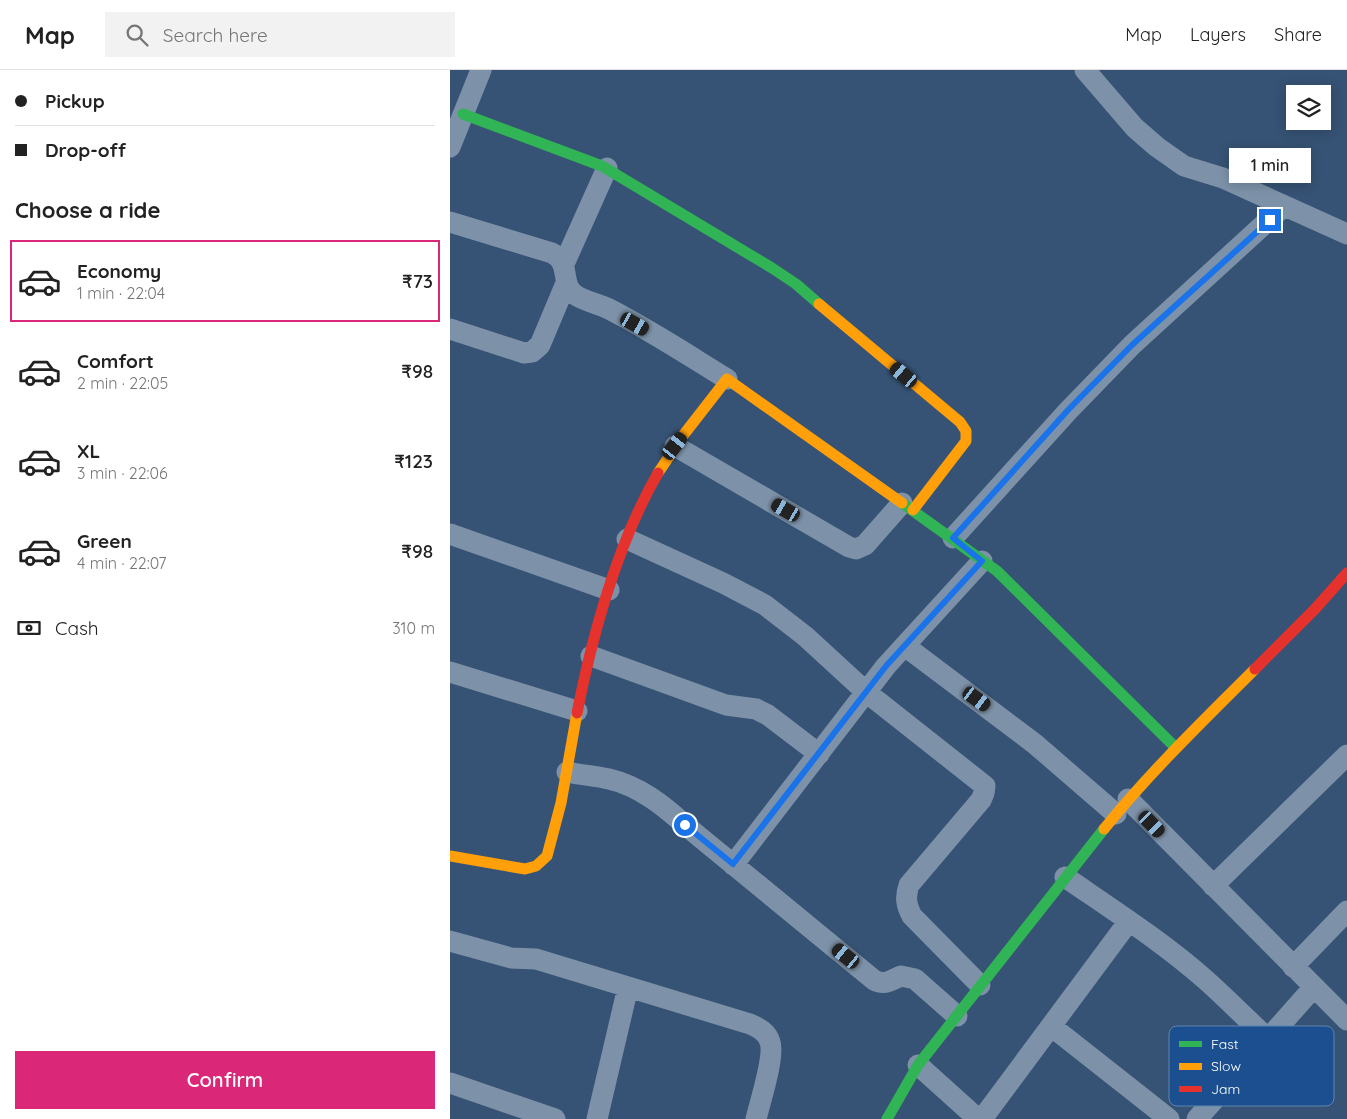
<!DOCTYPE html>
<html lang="en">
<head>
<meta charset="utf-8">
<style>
  body { margin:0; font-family:Quicksand,sans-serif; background:#f2f2f2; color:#222; height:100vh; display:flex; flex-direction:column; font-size:19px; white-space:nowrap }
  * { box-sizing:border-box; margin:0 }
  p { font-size:16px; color:#767676 }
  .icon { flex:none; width:28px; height:28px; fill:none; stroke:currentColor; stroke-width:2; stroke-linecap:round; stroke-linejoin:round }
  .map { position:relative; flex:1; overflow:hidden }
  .sheet { display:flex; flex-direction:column; background:#fff; width:450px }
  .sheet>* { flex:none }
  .top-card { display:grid; align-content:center; height:110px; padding:0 15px; background:#fff }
  .tools { position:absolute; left:836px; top:15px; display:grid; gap:10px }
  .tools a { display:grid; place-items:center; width:45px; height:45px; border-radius:0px; background:#fff; box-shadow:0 2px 12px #0003; font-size:25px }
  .end { position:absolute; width:22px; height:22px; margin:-11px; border:6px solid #1a73e8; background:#fff; box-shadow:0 0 0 2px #fff }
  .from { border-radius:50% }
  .bubble { position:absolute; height:35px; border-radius:0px; background:#fff; box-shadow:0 2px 12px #0003; font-size:16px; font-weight:600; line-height:35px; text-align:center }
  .car { position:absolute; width:15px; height:30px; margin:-15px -8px; border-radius:6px; box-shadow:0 0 4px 1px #0007; background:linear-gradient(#222 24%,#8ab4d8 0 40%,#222 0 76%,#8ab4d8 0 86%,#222 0) }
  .top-card b { display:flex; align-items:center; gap:18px; height:48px; font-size:19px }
  .top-card b+b { border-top:1px solid #e0e0e0 }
  .top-card i { width:12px; height:12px; background:#222 }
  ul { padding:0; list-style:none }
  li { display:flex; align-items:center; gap:15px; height:82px; margin:0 10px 8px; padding:0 5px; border:2px solid transparent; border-radius:0px }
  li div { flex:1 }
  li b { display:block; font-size:19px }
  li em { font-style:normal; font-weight:600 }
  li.selected { border-color:#db2777 }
  li>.icon { width:45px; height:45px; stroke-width:1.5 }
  h2 { padding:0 15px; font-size:22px; line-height:60px }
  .pay { display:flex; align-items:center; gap:12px; height:55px; padding:0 15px; font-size:19px }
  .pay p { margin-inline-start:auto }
  .primary-button { display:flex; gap:10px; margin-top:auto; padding:10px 15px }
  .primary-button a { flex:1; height:58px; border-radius:0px; background:#db2777; color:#fff; font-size:20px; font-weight:600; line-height:58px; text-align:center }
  header { display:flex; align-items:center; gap:30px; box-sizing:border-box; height:70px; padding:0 25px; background:#fff; border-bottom:1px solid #e0e0e0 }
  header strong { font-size:24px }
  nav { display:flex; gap:28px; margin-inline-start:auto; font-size:18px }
  .search { width:350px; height:45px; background:#f2f2f2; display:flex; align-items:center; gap:12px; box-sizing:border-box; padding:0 18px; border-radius:0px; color:#767676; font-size:19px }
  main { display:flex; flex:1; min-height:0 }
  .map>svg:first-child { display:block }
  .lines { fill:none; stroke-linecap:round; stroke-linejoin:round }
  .street { stroke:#7d92a8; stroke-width:21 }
  .fast { stroke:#30b455; stroke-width:11 }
  .slow { stroke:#ff9f0a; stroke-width:11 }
  .jam { stroke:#e5322d; stroke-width:11 }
  .route { stroke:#1a73e8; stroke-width:6 }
  .key { fill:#1b4f8f; stroke:#5f84b1; stroke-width:1 }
  .key-label { font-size:14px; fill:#fff }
</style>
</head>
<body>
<header>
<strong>Map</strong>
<div class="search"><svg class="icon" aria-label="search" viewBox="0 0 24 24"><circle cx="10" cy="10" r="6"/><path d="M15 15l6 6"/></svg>Search here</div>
<nav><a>Map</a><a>Layers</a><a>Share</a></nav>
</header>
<main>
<section class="sheet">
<div class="top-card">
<b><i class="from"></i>Pickup</b>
<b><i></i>Drop-off</b>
</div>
<h2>Choose a ride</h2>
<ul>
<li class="selected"><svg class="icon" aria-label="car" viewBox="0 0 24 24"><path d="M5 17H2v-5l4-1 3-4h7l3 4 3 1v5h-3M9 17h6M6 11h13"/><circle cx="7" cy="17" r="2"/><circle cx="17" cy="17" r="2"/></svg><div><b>Economy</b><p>1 min · 22:04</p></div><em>₹73</em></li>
<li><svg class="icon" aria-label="car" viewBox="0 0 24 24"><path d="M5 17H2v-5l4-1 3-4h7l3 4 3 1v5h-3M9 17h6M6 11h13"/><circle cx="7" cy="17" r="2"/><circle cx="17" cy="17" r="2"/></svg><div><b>Comfort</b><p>2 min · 22:05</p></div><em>₹98</em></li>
<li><svg class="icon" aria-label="car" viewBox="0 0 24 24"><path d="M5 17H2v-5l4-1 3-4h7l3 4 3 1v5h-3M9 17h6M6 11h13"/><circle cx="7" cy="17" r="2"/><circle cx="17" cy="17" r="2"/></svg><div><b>XL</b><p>3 min · 22:06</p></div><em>₹123</em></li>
<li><svg class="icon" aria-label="car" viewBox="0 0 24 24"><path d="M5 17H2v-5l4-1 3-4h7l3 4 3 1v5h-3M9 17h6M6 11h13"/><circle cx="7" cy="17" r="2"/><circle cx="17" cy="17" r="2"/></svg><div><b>Green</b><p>4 min · 22:07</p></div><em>₹98</em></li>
</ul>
<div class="pay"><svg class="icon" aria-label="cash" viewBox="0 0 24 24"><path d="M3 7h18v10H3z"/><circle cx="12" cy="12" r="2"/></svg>Cash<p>310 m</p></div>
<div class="primary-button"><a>Confirm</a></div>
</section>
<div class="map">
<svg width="897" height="1049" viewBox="0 0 897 1049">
  <rect width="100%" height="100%" fill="#365274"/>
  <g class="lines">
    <!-- street -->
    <path class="street" d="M635 0 685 58 707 77 734 96 773 108 897 164
      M0 77 31 0
      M0 152 102 183C123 194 108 215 127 226 137 232 149 234 159 239 200 260 238 285 277 309
      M114 194 157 98
      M0 259 74 283 82 282 90 275 116 213
      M225 376 399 477 406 479 415 475 452 433
      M0 464 159 520
      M503 468 618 341 682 275 834 136
      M177 469 273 513 315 535 355 566 416 622 535 716 534 723 531 730 459 815C455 827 456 835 462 846L530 915
      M455 576 585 674 666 744
      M141 586 276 635 306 639 318 645 369 684
      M0 602 127 641
      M117 702C131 705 146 706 159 709 189 716 213 735 235 755L424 910C435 916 441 910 451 906L465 909 507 946
      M678 729 897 950
      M283 795 436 596 532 491
      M615 807C663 840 713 872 757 911 778 930 798 950 818 969
      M763 816 897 685
      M0 871 61 888 86 889 300 954C309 958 317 962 320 972 325 986 310 1032 306 1049
      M843 897 897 841
      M601 956 719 1049
      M468 995 528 1049
      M0 1013 105 1049
      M147 1049 178 917
      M532 1049 679 851
      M747 1049 864 917"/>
    <!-- fast -->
    <path class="fast" d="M13 44 152 96 322 198 346 214 369 234
      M452 433 547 501 726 678
      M437 1049 468 995 654 759"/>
    <!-- slow -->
    <path class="slow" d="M369 234 510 352 516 361V371L463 440
      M208 403 235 363 277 309 452 433
      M654 759C700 702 753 651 805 599
      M0 786 75 799 86 796 97 786 111 733 127 643"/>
    <!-- jam -->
    <path class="jam" d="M805 599 865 539 897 503
      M127 643C143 562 167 474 208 403"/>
  </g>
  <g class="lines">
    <!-- route -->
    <path class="route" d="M235 755 283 794 436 596 532 491 503 468 618 340 682 275 820 150"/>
  </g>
  <!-- legend -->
  <rect x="719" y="956" width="165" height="80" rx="8" class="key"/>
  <rect x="729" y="971" width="23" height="6" fill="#30b455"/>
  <rect x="729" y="993" width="23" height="7" fill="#ff9f0a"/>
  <rect x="729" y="1016" width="23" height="6" fill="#e5322d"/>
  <g class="key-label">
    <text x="761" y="979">Fast</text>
    <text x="761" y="1001">Slow</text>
    <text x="761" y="1024">Jam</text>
  </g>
</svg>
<div class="tools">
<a><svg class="icon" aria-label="layers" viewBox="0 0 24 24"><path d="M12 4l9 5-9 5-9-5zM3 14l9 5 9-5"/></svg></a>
</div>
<i class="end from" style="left:235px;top:755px"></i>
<i class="end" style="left:820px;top:150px"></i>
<div class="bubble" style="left:779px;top:78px;width:82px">1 min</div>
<i class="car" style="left:185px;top:254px;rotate:119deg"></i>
<i class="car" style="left:454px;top:305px;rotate:310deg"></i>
<i class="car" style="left:225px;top:376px;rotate:38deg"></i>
<i class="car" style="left:336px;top:440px;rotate:300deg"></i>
<i class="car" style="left:527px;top:629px;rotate:126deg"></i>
<i class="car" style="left:702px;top:754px;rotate:136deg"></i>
<i class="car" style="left:396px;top:886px;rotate:309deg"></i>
</div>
</main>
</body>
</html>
